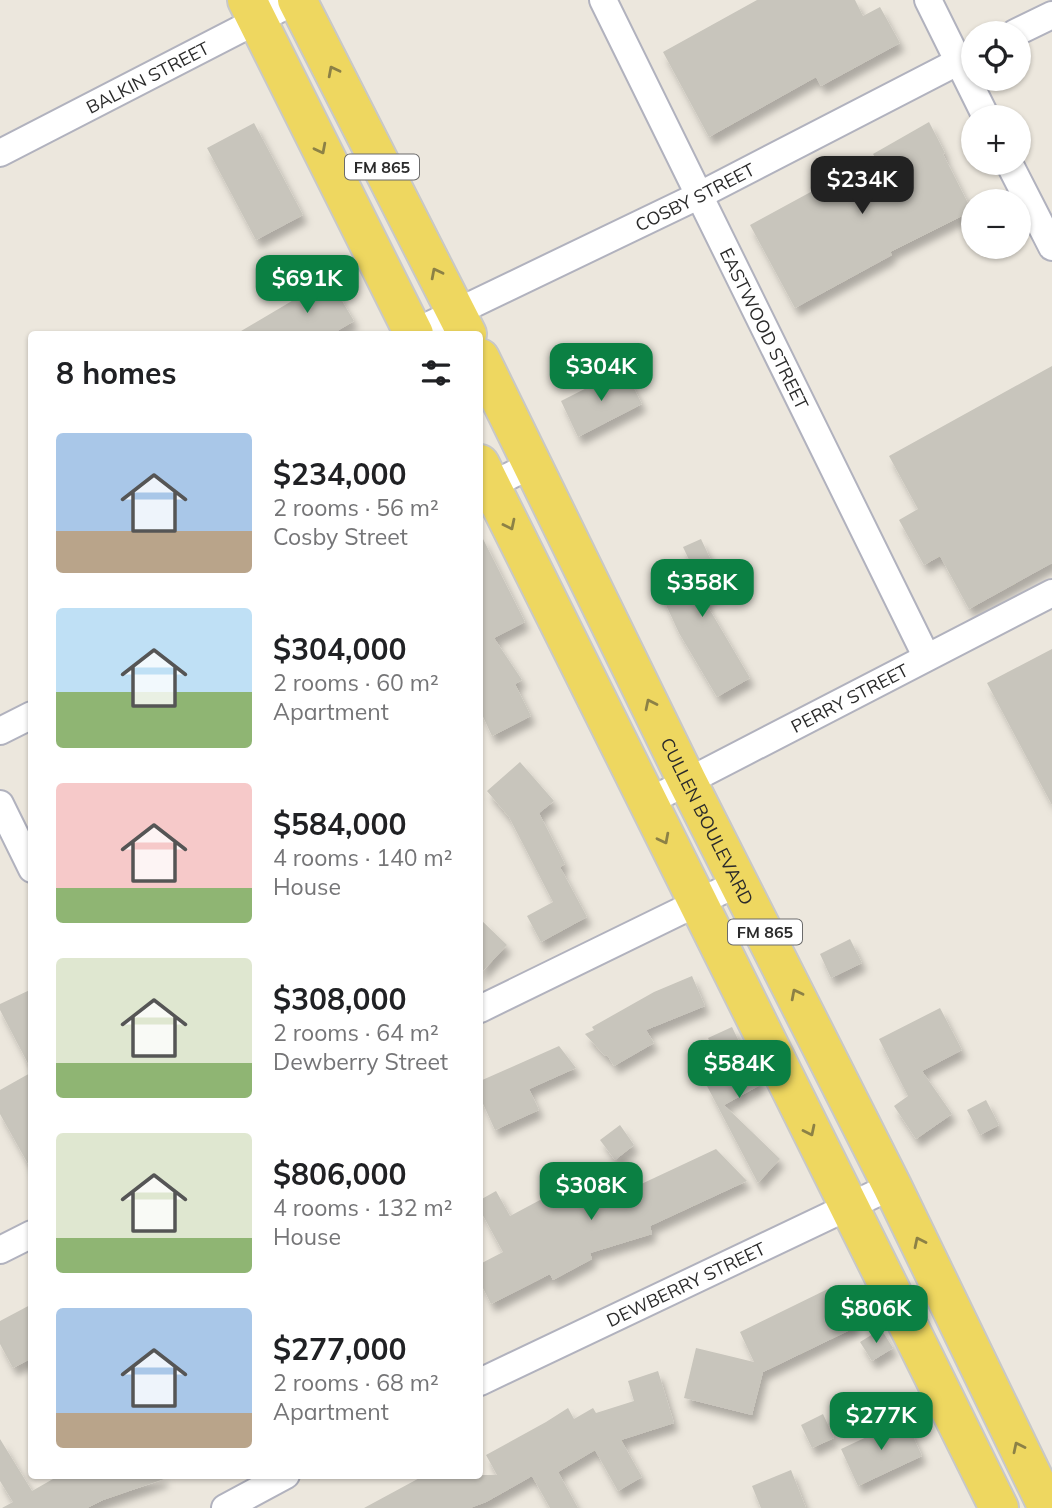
<!DOCTYPE html>
<html lang="en">
<head>
<meta charset="utf-8">
<style>
  :root { --surface:#fff; --page:#f6f6f6; --text:#202124; --muted:#757577; --accent:#0b8043 }
  body { margin:0; font-family:Mulish,sans-serif; background:var(--page); color:var(--text); height:100vh; display:flex; flex-direction:column; font-size:26px; white-space:nowrap }
  * { box-sizing:border-box; margin:0 }
  p { font-size:23px; color:var(--muted) }
  .icon { flex:none; width:38px; height:38px; fill:none; stroke:currentColor; stroke-width:2; stroke-linecap:round; stroke-linejoin:round }
  .map { position:relative; flex:1; overflow:hidden }
  .panel { position:absolute; left:28px; top:331px; width:455px; height:1148px; display:flex; flex-direction:column; background:var(--surface); border-radius:7px; box-shadow:0 2px 5px #0004 }
  .panel>* { flex:none }
  .fabs { position:absolute; left:961px; top:21px; display:grid; gap:14px }
  .fabs a { display:grid; place-items:center; width:70px; height:70px; border-radius:50%; background:var(--surface); box-shadow:0 2px 5px #0004; font-size:35px }
  .price { position:absolute; translate:-50% -60px; padding:0 16px; border-radius:14px; background:var(--accent); color:#fff; font-size:23px; line-height:46px; filter:drop-shadow(0 2px 4px #0008) }
  .price::after { content:''; position:absolute; left:50%; top:42px; width:21px; height:16px; margin-left:-10px; background:inherit; clip-path:polygon(0 0,100% 0,50% 100%) }
  .price.on { background:#222; color:#fff }
  ul { padding:0; list-style:none }
  li { display:flex; align-items:center; gap:21px; height:175px; padding:0 28px }
  li span { display:grid; place-items:center; flex:none; width:196px; height:140px; border-radius:7px; color:#555 }
  li>.icon { margin-inline-start:auto }
  span .icon { width:84px; height:84px; fill:#fffc; stroke-width:1 }
  li b { font-size:30px }
  h2 { display:flex; justify-content:space-between; align-items:center; height:84px; padding:0 28px; font-size:30px }
  .map>svg:first-child { display:block }
  .building { fill:#c8c5bc; filter:url(#shadow) }
  .lines { fill:none; stroke-linecap:round; stroke-linejoin:round }
  .minor-casing { stroke:#b1b2be; stroke-width:30 }
  .primary-casing { stroke:#c8c8c8; stroke-width:42 }
  .minor { stroke:#fff; stroke-width:26 }
  .primary { stroke:#eed760; stroke-width:38 }
  .oneway { stroke:#8c8146 }
  .labels { text-anchor:middle; dominant-baseline:central; stroke-width:6; stroke-linejoin:round; paint-order:stroke }
  .shield { fill:#fff; stroke:#6b6b6b; stroke-width:2 }
  .shield-label { font-size:16px; font-weight:bold; fill:#2b2b2b }
  .street-label { font-size:18px; fill:#2b2b2b; stroke:#fff }
</style>
</head>
<body>
<div class="map">
<svg width="1052" height="1508" viewBox="0 0 1052 1508">
  <defs>
    <filter id="shadow"><feDropShadow dx="4.5" dy="8" stdDeviation="3.5" flood-color="#0004"/></filter>
  </defs>
  <rect width="100%" height="100%" fill="#ece7dd"/>
  <path class="building" d="M757 0H855L863 16 880 7 900 43 821 86 816 77 709 137 663 52Z
    M929 122 945 153 943 154 972 211 890 252 892 255 795 308 750 225 875 157 873 154Z
    M254 123 303 215 256 240 207 148Z
    M329 279 354 321 332 334H236Z
    M1052 366V563L969 609 940 556 924 565 899 520 918 509 889 456Z
    M624 369 642 404 578 437 561 401Z
    M480 533 525 622 494 638 522 680 515 684 531 716 492 736 480 710Z
    M701 539 725 590 704 600 750 678 717 697 679 633 655 581 691 564 683 547Z
    M1052 649V805L987 683Z
    M520 762 554 801 539 813 565 864 560 867 587 917 541 942 527 916 553 902 509 817 487 791Z
    M480 919 507 945 480 974Z
    M850 939 862 963 831 978 820 954Z
    M692 976 705 1006 646 1030 654 1043 614 1066 607 1055 605 1056 585 1034 594 1030 592 1027 654 992Z
    M32 989V1071L0 1010V1004Z
    M940 1008 962 1050 922 1071 952 1114 916 1139 894 1106 908 1096 879 1039Z
    M732 1027 760 1085 724 1105 780 1159 758 1183 707 1086 726 1076 708 1038Z
    M559 1046 576 1068 529 1089 539 1110 495 1130 480 1097V1081Z
    M32 1072V1171L0 1114V1090Z
    M986 1100 999 1125 980 1135 967 1110Z
    M620 1125 634 1145 615 1160 600 1140Z
    M716 1149 747 1181 650 1226 652 1234 590 1253 592 1259 553 1280 550 1274 491 1304 480 1282V1264L503 1252 480 1210V1200L496 1191 510 1216 557 1191 562 1201 634 1178 637 1186Z
    M836 1285 856 1327 763 1372 752 1415 684 1398 696 1348 754 1362 740 1332Z
    M32 1304V1358L13 1368 0 1344V1321Z
    M881 1329 893 1348 872 1361 860 1342Z
    M658 1371 674 1423 621 1440 642 1477 618 1491 595 1450 558 1472 578 1508H550L532 1476 486 1502 470 1508H364L425 1475H497L486 1455 546 1422 568 1408 574 1419 593 1408 596 1413 634 1401 628 1381Z
    M823 1414 834 1438 812 1448 801 1425Z
    M905 1419 922 1456 858 1486 841 1449Z
    M0 1439 32 1491 60 1475H163L164 1479 103 1500 87 1508H2L13 1502 0 1481Z
    M791 1470 806 1508H761L752 1486Z"/>
  <g class="lines">
    <defs>
      <g id="minor">
        <path id="s1" d="M603 0 926 656"/>
        <path d="M928 0 986 117"/>
        <path d="M1015 33 1052 15"/>
        <path id="s2" d="M0 153 297 0"/>
        <path d="M1009 163 1052 247"/>
        <path id="s3" d="M413 333 700 195 973 54"/>
        <path d="M480 491 533 464"/>
        <path d="M0 731 32 715"/>
        <path id="s4" d="M646 803 1052 593"/>
        <path d="M0 804 32 869"/>
        <path d="M480 1009 740 882"/>
        <path d="M0 1250 32 1234"/>
        <path id="s5" d="M480 1382 892 1186"/>
        <path d="M225 1508 286 1475"/>
      </g>
      <g id="primary">
        <path d="M247 0 414 334"/>
        <path d="M297 0 467 334"/>
        <path id="s6" d="M480 358 687 781 892 1186 1048 1508"/>
        <path d="M480 464 999 1508"/>
      </g>
    </defs>
    <use href="#minor" class="minor-casing"/>
    <use href="#primary" class="primary-casing"/>
    <use href="#minor" class="minor"/>
    <use href="#primary" class="primary"/>
  </g>
  <defs><path id="oneway-chevron" d="M-2-3.5L2.5 0L-2 3.5" fill="none" stroke-width="1.6" stroke-linecap="round" stroke-linejoin="round" transform="scale(1.75)"/></defs>
  <g class="oneway">
    <use href="#oneway-chevron" transform="translate(333 71) rotate(-117)"/>
    <use href="#oneway-chevron" transform="translate(321 149) rotate(63)"/>
    <use href="#oneway-chevron" transform="translate(436 273) rotate(-117)"/>
    <use href="#oneway-chevron" transform="translate(510 525) rotate(64)"/>
    <use href="#oneway-chevron" transform="translate(650 704) rotate(-116)"/>
    <use href="#oneway-chevron" transform="translate(664 839) rotate(63)"/>
    <use href="#oneway-chevron" transform="translate(796 994) rotate(-117)"/>
    <use href="#oneway-chevron" transform="translate(810 1131) rotate(64)"/>
    <use href="#oneway-chevron" transform="translate(919 1242) rotate(-116)"/>
    <use href="#oneway-chevron" transform="translate(1018 1447) rotate(-116)"/>
  </g>
  <g class="labels">
    <g class="shield">
      <rect x="345" y="154.5" width="74" height="25" rx="5"/>
      <rect x="728" y="919.5" width="74" height="25" rx="5"/>
    </g>
    <g class="shield-label">
      <text x="382" y="167">FM 865</text>
      <text x="765" y="932">FM 865</text>
    </g>
    <g class="street-label">
      <text stroke="none"><textPath href="#s2" startOffset="166">BALKIN STREET</textPath></text>
      <text stroke="none"><textPath href="#s3" startOffset="313">COSBY STREET</textPath></text>
      <text stroke="none"><textPath href="#s1" startOffset="366">EASTWOOD STREET</textPath></text>
      <text stroke="none"><textPath href="#s4" startOffset="229">PERRY STREET</textPath></text>
      <text stroke="none"><textPath href="#s6" startOffset="516">CULLEN BOULEVARD</textPath></text>
      <text stroke="none"><textPath href="#s5" startOffset="228">DEWBERRY STREET</textPath></text>
    </g>
  </g>
</svg>
<div class="fabs">
<a><svg class="icon" aria-label="locate" viewBox="0 0 24 24"><circle cx="12" cy="12" r="6"/><path d="M12 2v4M12 18v4M2 12h4M18 12h4"/></svg></a>
<a>+</a>
<a>−</a>
</div>
<b class="price on" style="left:862px;top:216px">$234K</b>
<b class="price" style="left:307px;top:315px">$691K</b>
<b class="price" style="left:601px;top:403px">$304K</b>
<b class="price" style="left:702px;top:619px">$358K</b>
<b class="price" style="left:739px;top:1100px">$584K</b>
<b class="price" style="left:591px;top:1222px">$308K</b>
<b class="price" style="left:876px;top:1345px">$806K</b>
<b class="price" style="left:881px;top:1452px">$277K</b>
<section class="panel">
<h2>8 homes<svg class="icon" aria-label="filters" viewBox="0 0 24 24"><path d="M4 7h16M4 17h16"/><circle cx="9" cy="7" r="2"/><circle cx="15" cy="17" r="2"/></svg></h2>
<ul>
<li><span style="background:linear-gradient(#a9c7e8 70%,#b9a48a 0)"><svg class="icon" aria-label="home" viewBox="0 0 24 24"><path d="M3 11l9-7 9 7M6 9v11h12V9"/></svg></span><div><b>$234,000</b><p>2 rooms · 56 m²</p><p>Cosby Street</p></div></li>
<li><span style="background:linear-gradient(#bfe0f5 60%,#8fb573 0)"><svg class="icon" aria-label="home" viewBox="0 0 24 24"><path d="M3 11l9-7 9 7M6 9v11h12V9"/></svg></span><div><b>$304,000</b><p>2 rooms · 60 m²</p><p>Apartment</p></div></li>
<li><span style="background:linear-gradient(#f6c9c9 75%,#8fb573 0)"><svg class="icon" aria-label="home" viewBox="0 0 24 24"><path d="M3 11l9-7 9 7M6 9v11h12V9"/></svg></span><div><b>$584,000</b><p>4 rooms · 140 m²</p><p>House</p></div></li>
<li><span style="background:linear-gradient(#dfe7d0 75%,#8fb573 0)"><svg class="icon" aria-label="home" viewBox="0 0 24 24"><path d="M3 11l9-7 9 7M6 9v11h12V9"/></svg></span><div><b>$308,000</b><p>2 rooms · 64 m²</p><p>Dewberry Street</p></div></li>
<li><span style="background:linear-gradient(#dfe7d0 75%,#8fb573 0)"><svg class="icon" aria-label="home" viewBox="0 0 24 24"><path d="M3 11l9-7 9 7M6 9v11h12V9"/></svg></span><div><b>$806,000</b><p>4 rooms · 132 m²</p><p>House</p></div></li>
<li><span style="background:linear-gradient(#a9c7e8 75%,#b9a48a 0)"><svg class="icon" aria-label="home" viewBox="0 0 24 24"><path d="M3 11l9-7 9 7M6 9v11h12V9"/></svg></span><div><b>$277,000</b><p>2 rooms · 68 m²</p><p>Apartment</p></div></li>
</ul>
</section>
</div>
</body>
</html>
